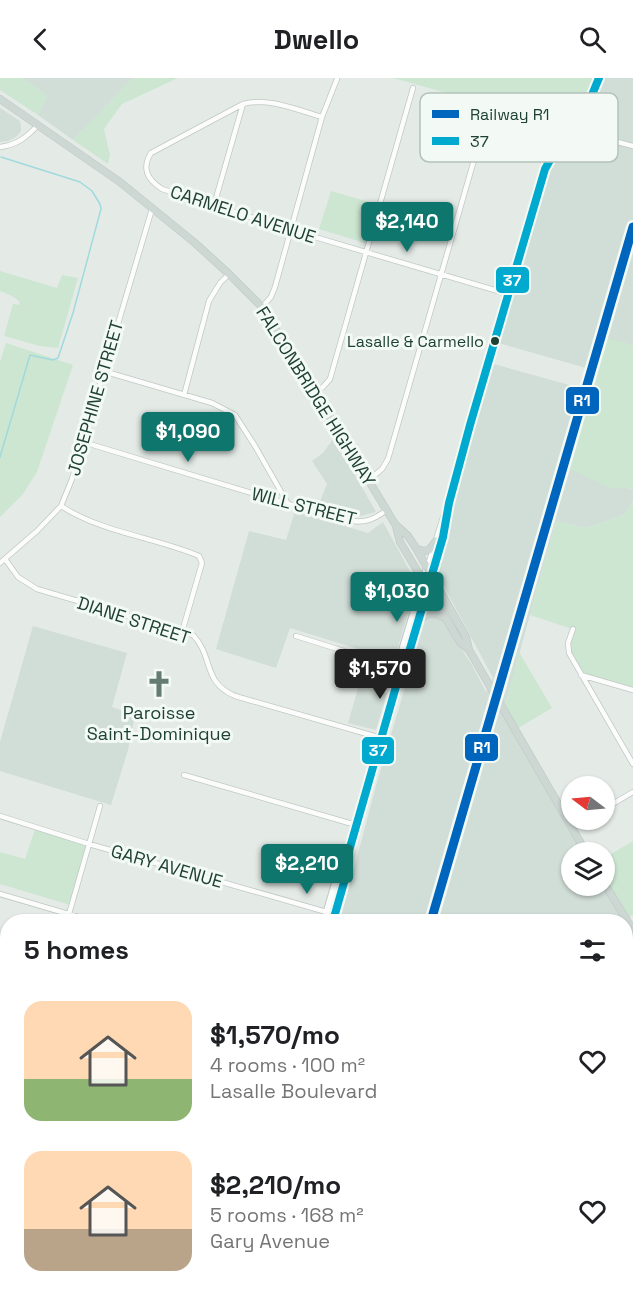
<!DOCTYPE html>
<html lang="en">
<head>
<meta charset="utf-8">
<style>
  :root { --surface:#fff; --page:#f2f2f2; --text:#202124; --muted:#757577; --accent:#0f766e }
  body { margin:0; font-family:"Space Grotesk",sans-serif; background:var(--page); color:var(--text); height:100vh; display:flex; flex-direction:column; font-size:22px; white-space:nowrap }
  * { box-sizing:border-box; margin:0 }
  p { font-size:20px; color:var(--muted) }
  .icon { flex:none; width:33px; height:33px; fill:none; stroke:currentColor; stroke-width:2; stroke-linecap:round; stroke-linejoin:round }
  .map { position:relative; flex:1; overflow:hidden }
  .side { position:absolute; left:0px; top:836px; width:633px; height:386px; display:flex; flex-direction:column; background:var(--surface); border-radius:24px 24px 0 0; box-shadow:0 2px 4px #0004 }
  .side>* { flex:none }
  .needle { width:39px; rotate:286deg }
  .tools { position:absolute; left:561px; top:698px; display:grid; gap:12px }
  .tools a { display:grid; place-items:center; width:54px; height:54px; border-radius:50%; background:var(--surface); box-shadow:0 2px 4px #0004; font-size:30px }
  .price { position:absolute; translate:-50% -51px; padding:0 14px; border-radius:6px; background:var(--accent); color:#fff; font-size:20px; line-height:39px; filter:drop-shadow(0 2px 3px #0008) }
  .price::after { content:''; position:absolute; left:50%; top:36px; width:18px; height:14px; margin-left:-9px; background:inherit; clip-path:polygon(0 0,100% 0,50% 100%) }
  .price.current { background:#222; color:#fff }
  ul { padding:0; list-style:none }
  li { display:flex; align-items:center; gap:18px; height:150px; padding:0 24px }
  li span { display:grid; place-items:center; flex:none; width:168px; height:120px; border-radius:18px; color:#555 }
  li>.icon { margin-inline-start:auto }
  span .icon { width:72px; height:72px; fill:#fffc; stroke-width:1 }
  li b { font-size:26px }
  h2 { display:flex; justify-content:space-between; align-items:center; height:72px; padding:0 24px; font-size:26px }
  header { display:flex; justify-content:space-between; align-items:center; height:78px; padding:0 24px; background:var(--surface); font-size:27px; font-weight:700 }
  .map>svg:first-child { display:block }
  .built { fill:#d1ddd7 }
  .green { fill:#cce6d2 }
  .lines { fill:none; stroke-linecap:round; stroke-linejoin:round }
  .stream { stroke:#a0dadd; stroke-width:1.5 }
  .street-casing { stroke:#c1c8c4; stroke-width:6 }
  .secondary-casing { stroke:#bfc9c4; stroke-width:8 }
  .primary-casing { stroke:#bcc7c2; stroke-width:8 }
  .street { stroke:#fbfcfb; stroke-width:4.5 }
  .secondary { stroke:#fbfcfb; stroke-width:6 }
  .primary { stroke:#cdd7d3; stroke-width:7 }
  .bus-1-casing { stroke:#f3faf5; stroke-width:12 }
  .bus-1 { stroke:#00a9ce; stroke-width:8 }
  .rail-1-casing { stroke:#f3faf5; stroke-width:14 }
  .rail-1 { stroke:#0065bd; stroke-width:9 }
  .bus-dot { fill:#1f4135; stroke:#f3faf5; stroke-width:2 }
  .labels { text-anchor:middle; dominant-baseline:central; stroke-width:6; stroke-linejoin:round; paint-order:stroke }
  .bus-label { font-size:16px; fill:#1f4135; stroke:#f3faf5; text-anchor:end }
  .street-label { font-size:18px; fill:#1f4135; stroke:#f3faf5 }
  .poi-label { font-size:18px; fill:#1f4135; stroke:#f3faf5 }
  .key { fill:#f3faf5; stroke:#b3c2bb; stroke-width:1.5 }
  .key-label { font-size:16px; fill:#1f4135 }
  .line-badge { stroke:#f3faf5; stroke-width:2 }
  .badge-label { font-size:16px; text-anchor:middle; font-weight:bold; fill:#fff }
</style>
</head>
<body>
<header><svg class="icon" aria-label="back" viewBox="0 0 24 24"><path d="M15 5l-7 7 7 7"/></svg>Dwello<svg class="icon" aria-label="search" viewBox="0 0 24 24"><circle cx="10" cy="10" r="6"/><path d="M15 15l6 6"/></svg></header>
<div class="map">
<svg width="633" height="1220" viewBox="0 0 633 1220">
  <rect width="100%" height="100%" fill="#e4ebe7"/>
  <path class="built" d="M23 0H133L73 62 38 37 47 18Z
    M599 0H633V267L604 260 570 391 633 412V422L632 426 623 437 586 450 556 443 504 631 586 774H572V807H604L633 853V1158L626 1161V843H340L377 704 425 542 430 538 434 537 441 540 472 587 486 614 493 600 447 514 439 494 441 478 453 425 494 286 580 310 586 290 495 264 549 83 581 42Z
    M0 30 20 43 21 48V53L16 59 8 63 0 64Z
    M334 360 376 434 361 438 343 437 318 428 327 406 312 383 323 375Z
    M295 433 368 455 383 444 417 506 394 582 290 550 276 590 216 571 249 453 286 462Z
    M33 548 127 575 112 629 135 637 128 672 111 727 0 693V664Z
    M359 607 387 615 376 652 348 645Z
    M81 1214H209L208 1220H79Z
    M227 1214H370V1220H226Z"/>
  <path class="green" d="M0 0H23L47 18 38 37 0 12Z
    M133 0H178L122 26 104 51 110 77 108 86 73 62Z
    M393 0H594L579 32 564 48Z
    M331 113 376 126 365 165 319 151Z
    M0 193 57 210 62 197 78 200 58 270 40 268 4 258 13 226 20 227 19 223 12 218 0 213Z
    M604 259 633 267V412L625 409 612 411 570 391 588 316Z
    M6 265 73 287 37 394 23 416 0 439V284Z
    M633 422V613L579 597 568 575 572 551 530 537 556 443 586 450 623 437 632 426Z
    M519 574 552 630 515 652 504 632Z
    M35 751 85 767 86 770 70 827 0 806V774L25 781Z
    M633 763V837L626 841 605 806 604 780Z"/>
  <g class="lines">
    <path class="stream" d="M0 379 30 277 53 282 58 280 73 235 101 131 100 126 92 113 80 104 1 79"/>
    <defs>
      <path id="street" d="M322 39C297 32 269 19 243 26L151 75C141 91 148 102 162 111L291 152 508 216
        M572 52 633 68
        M0 69C17 67 27 59 38 47
        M214 127 243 26
        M262 229 271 219 275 209 322 39 337 1
        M103 293 212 325 235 337 255 368 288 426
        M315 314 323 309 330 301 413 10
        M184 317 209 223 220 205 229 196
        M83 364 288 426 351 443C367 445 374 441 387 432
        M369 402 382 391 388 381 489 30
        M61 428C103 455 154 459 199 478L202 485 182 554
        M5 481 18 499 37 511 193 557C214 579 202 604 235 618L381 660
        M0 485 37 453 61 428 72 401 152 131
        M427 490 446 430
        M431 499 443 459 449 425 470 347 545 91 558 68 584 36 599 0
        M573 551 568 565 569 575 633 686
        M296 558 401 591
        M581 597 633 612
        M184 697 356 747
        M604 731 633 714
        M0 738 89 766 330 835
        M572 750 588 741
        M0 816 92 843
        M67 843 100 728
        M0 894 8 896
        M0 973 8 975
        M0 1161 8 1178
        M30 1214H37
        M530 1214 553 1220
        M598 1214 600 1220
        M416 1220 417 1214"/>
      <path id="secondary" d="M401 590 400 579 427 490
        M324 843 337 798 343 794
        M333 843 345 801 343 794 401 591 407 581 431 499
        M0 1052 8 1054
        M217 1220 218 1214"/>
      <path id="primary" d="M0 21 120 104 195 165 229 196 262 229 315 314 395 446 408 458 416 470 466 559 469 572 586 774
        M396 448 400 464 460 564 469 572
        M417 471 424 473 429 472 436 463
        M417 546C426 534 432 532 445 540
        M604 805 633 852"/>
    </defs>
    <use href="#street" class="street-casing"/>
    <use href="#secondary" class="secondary-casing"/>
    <use href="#primary" class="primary-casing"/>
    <use href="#street" class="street"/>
    <use href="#secondary" class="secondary"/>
    <use href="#primary" class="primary"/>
    <defs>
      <path id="bus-1" d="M333 843 345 801 343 794 401 591 407 581 443 459 449 425 470 347 545 91 558 68 584 36 599 0"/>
    </defs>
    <use href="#bus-1" class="bus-1-casing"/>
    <use href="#bus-1" class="bus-1"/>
    <defs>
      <path id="rail-1" d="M431 843 633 149"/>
    </defs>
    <use href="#rail-1" class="rail-1-casing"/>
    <use href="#rail-1" class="rail-1"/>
  </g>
  <defs>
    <symbol id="church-bare" viewBox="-9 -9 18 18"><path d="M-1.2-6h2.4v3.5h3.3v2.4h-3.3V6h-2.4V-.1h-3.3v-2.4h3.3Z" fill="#647c73" stroke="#f3faf5" stroke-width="2.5" paint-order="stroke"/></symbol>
  </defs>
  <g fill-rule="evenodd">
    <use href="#church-bare" x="140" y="587" width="38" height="38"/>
  </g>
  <circle class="bus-dot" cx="495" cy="263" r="5"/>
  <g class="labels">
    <g class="bus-label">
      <text x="484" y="263">Lasalle &amp; Carmello</text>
    </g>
    <g class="street-label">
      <text transform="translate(243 136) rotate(18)">CARMELO AVENUE</text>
      <text transform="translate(316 318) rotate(58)">FALCONBRIDGE HIGHWAY</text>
      <text transform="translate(95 320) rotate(-74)">JOSEPHINE STREET</text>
      <text transform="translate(304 428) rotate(14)">WILL STREET</text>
      <text transform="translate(134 542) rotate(18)">DIANE STREET</text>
      <text transform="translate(167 788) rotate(16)">GARY AVENUE</text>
    </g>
    <g class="poi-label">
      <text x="159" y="634">Paroisse<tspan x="159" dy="21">Saint-Dominique</tspan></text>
    </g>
  </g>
  <rect x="420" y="15" width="198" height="69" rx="9" class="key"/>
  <rect x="432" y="32" width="27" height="8" fill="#0065bd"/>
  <rect x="432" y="59" width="27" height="8" fill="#00a9ce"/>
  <g class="key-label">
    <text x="470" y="42">Railway R1</text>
    <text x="470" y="69">37</text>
  </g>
  <g class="line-badge">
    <rect x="495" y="188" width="35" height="28" rx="6" fill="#00a9ce"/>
    <rect x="565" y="308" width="35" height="29" rx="6" fill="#0065bd"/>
    <rect x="464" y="655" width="35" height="29" rx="6" fill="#0065bd"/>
    <rect x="361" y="658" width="34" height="29" rx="6" fill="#00a9ce"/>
  </g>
  <g class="badge-label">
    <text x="512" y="208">37</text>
    <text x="582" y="328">R1</text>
    <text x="482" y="675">R1</text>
    <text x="378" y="678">37</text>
  </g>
</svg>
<div class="tools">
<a><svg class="needle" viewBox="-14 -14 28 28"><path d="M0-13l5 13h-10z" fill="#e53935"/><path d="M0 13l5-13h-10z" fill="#757577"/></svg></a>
<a><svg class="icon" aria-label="layers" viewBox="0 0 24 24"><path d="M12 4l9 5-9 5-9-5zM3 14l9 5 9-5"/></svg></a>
</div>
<b class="price" style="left:407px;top:175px">$2,140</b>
<b class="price" style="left:188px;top:385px">$1,090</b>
<b class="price" style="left:397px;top:545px">$1,030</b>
<b class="price current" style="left:380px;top:622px">$1,570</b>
<b class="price" style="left:307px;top:817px">$2,210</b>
<section class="side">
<h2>5 homes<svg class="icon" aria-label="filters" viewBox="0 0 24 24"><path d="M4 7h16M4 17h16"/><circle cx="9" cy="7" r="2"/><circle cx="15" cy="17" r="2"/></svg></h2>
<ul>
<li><span style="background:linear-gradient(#ffd9b3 65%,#8fb573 0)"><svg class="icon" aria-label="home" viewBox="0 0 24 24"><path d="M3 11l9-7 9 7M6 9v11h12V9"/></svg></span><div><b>$1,570/mo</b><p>4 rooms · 100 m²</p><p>Lasalle Boulevard</p></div><svg class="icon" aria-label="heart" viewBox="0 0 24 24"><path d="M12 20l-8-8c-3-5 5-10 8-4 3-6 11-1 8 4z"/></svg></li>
<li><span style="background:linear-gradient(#ffd9b3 65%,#b9a48a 0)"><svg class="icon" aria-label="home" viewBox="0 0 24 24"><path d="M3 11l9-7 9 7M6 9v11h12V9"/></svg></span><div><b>$2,210/mo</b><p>5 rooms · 168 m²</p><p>Gary Avenue</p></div><svg class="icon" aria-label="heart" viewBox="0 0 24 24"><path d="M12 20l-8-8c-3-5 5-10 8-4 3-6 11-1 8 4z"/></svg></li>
</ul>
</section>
</div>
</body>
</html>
